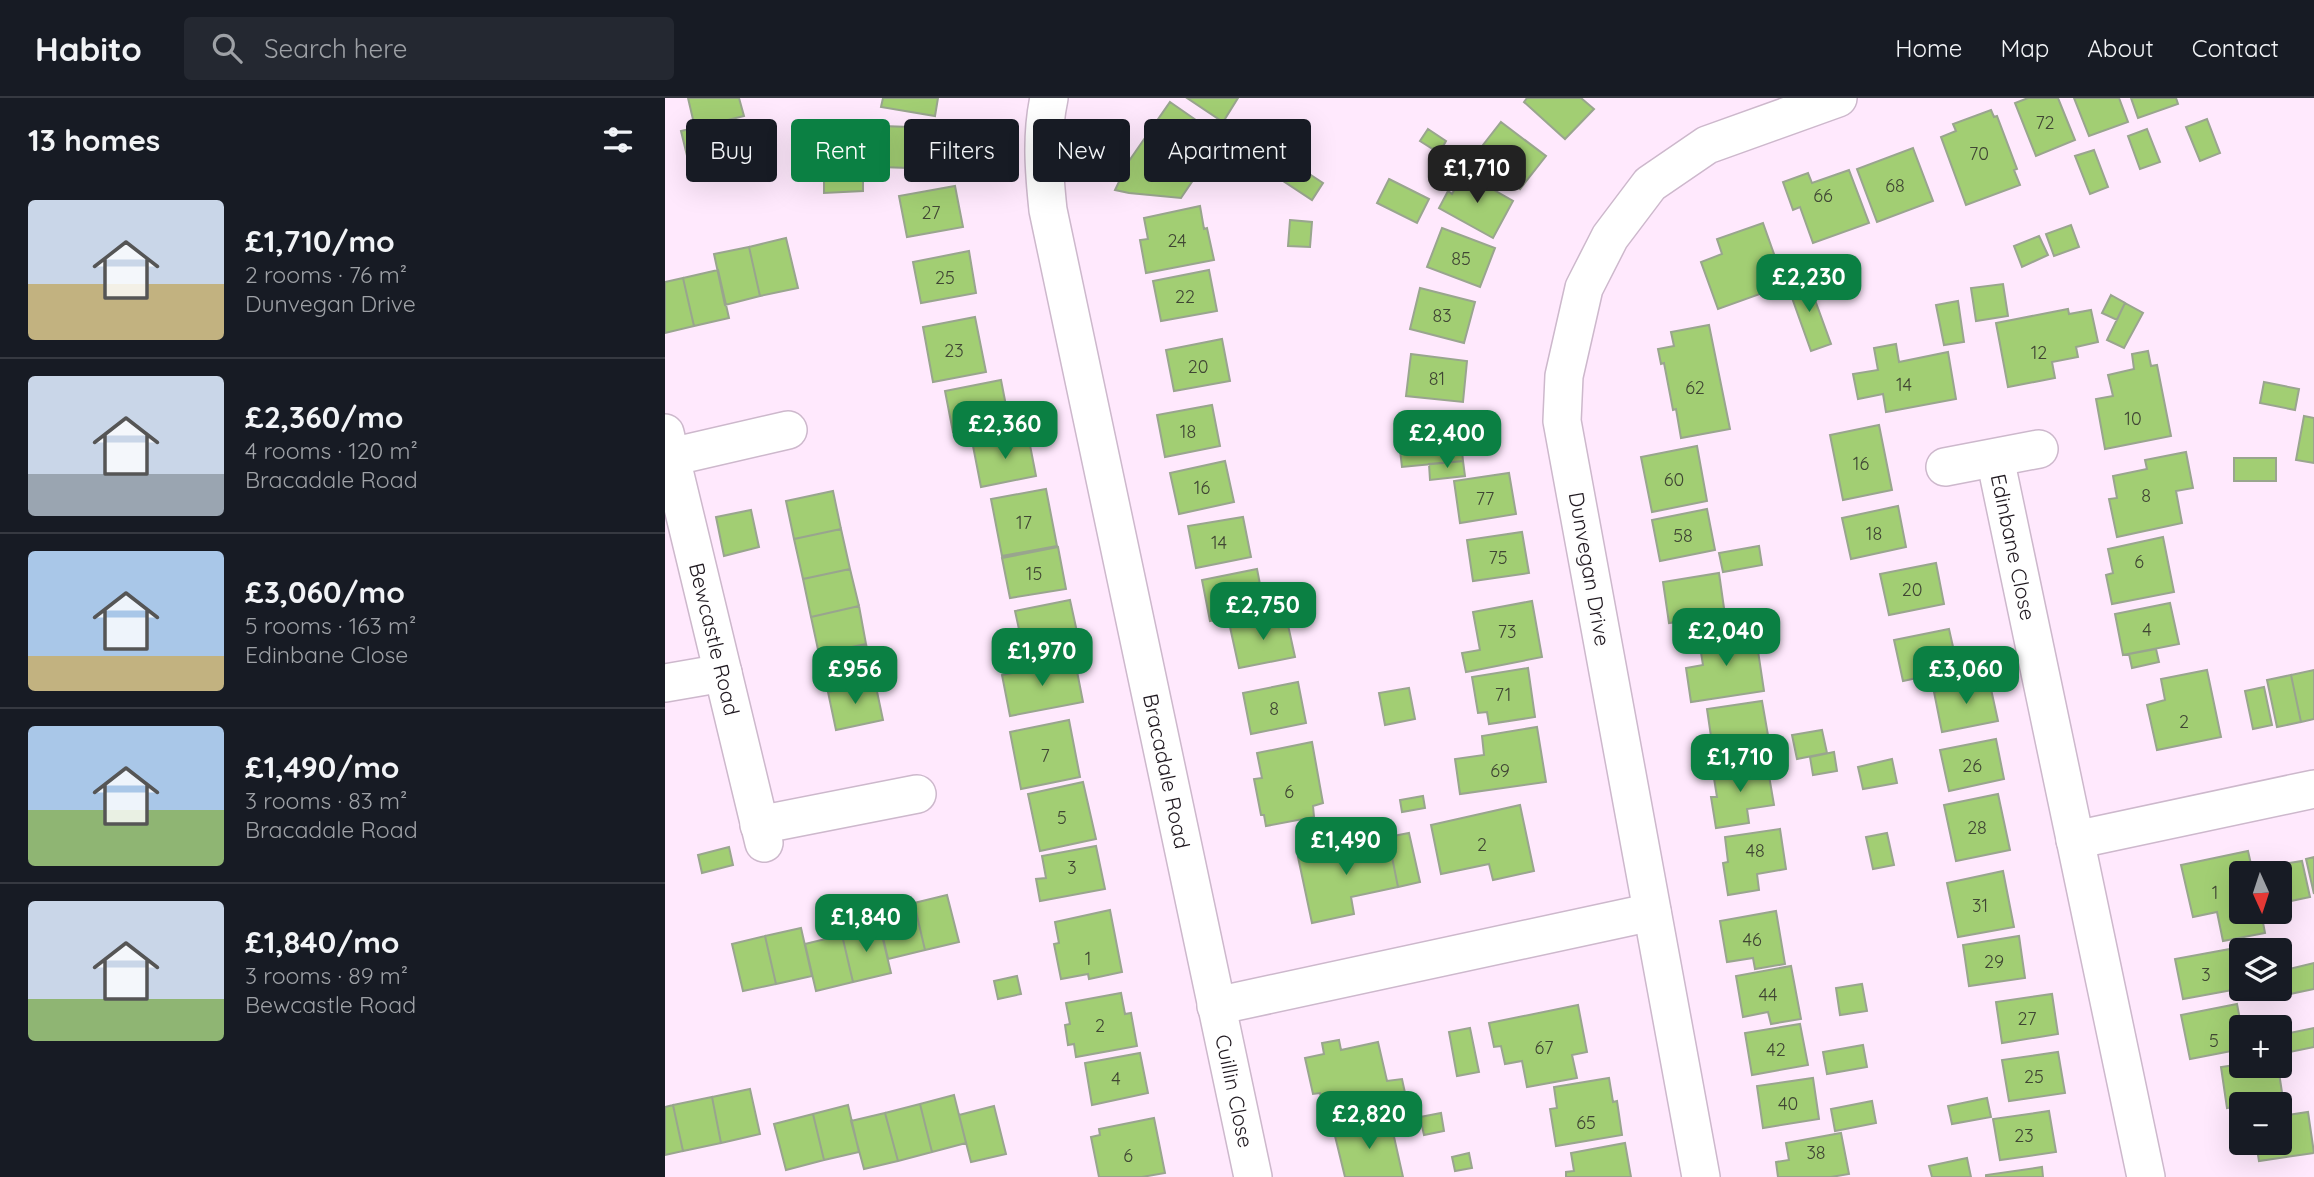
<!DOCTYPE html>
<html lang="en">
<head>
<meta charset="utf-8">
<style>
  :root { --surface:#171b24; --page:#242831; --text:#f1f3f6; --muted:#9ea1a6; --line:#363941; --accent:#0b8043 }
  body { margin:0; font-family:Quicksand,sans-serif; background:var(--page); color:var(--text); height:100vh; display:flex; flex-direction:column; font-size:26px; white-space:nowrap }
  * { box-sizing:border-box; margin:0 }
  p { font-size:23px; color:var(--muted) }
  .icon { flex:none; width:38px; height:38px; fill:none; stroke:currentColor; stroke-width:2; stroke-linecap:round; stroke-linejoin:round }
  .map { position:relative; flex:1; overflow:hidden }
  .panel { display:flex; flex-direction:column; background:var(--surface); width:665px }
  .panel>* { flex:none }
  .hud { position:absolute; left:21px; top:21px; width:665px; height:63px; display:flex; gap:14px }
  .needle { width:46px; rotate:177deg }
  .buttons { position:absolute; left:1564px; top:763px; display:grid; gap:14px }
  .buttons a { display:grid; place-items:center; width:63px; height:63px; border-radius:7px; background:var(--surface); box-shadow:0 7px 28px #0002; font-size:35px }
  .price { position:absolute; translate:-50% -60px; padding:0 16px; border-radius:14px; background:var(--accent); color:#fff; font-size:23px; line-height:46px; filter:drop-shadow(0 2px 4px #0008) }
  .price::after { content:''; position:absolute; left:50%; top:42px; width:21px; height:16px; margin-left:-10px; background:inherit; clip-path:polygon(0 0,100% 0,50% 100%) }
  .price.on { background:#222; color:#fff }
  ul { padding:0; list-style:none }
  li { display:flex; align-items:center; gap:21px; height:175px; padding:0 28px }
  li+li { border-top:2px solid var(--line) }
  li span { display:grid; place-items:center; flex:none; width:196px; height:140px; border-radius:7px; color:#555 }
  li>.icon { margin-inline-start:auto }
  span .icon { width:84px; height:84px; fill:#fffc; stroke-width:1 }
  li b { font-size:30px }
  h2 { display:flex; justify-content:space-between; align-items:center; height:84px; padding:0 28px; font-size:30px }
  .chip { padding:0 24px; border-radius:7px; background:var(--surface); box-shadow:0 7px 28px #0002; font-size:24px; line-height:63px }
  .chip.on { background:var(--accent); color:#fff }
  header { display:flex; align-items:center; gap:42px; box-sizing:border-box; height:98px; padding:0 35px; background:var(--surface); border-bottom:2px solid var(--line) }
  header strong { font-size:33px }
  nav { display:flex; gap:38px; margin-inline-start:auto; font-size:24px }
  .search { width:490px; height:63px; background:var(--page); display:flex; align-items:center; gap:18px; box-sizing:border-box; padding:0 24px; border-radius:7px; color:var(--muted); font-size:26px }
  main { display:flex; flex:1; min-height:0 }
  .map>svg:first-child { display:block }
  .building { fill:#a2ce73; stroke:#99a58e; stroke-width:2 }
  .lines { fill:none; stroke-linecap:round; stroke-linejoin:round }
  .street-casing { stroke:#cdb8cc; stroke-width:40 }
  .street { stroke:#fff; stroke-width:37 }
  .labels { text-anchor:middle; dominant-baseline:central; stroke-width:5; stroke-linejoin:round; paint-order:stroke }
  .number-label { font-size:18px; fill:#404634 }
  .street-label { font-size:21px; fill:#1f181f; stroke:#fefefe }
</style>
</head>
<body>
<header>
<strong>Habito</strong>
<div class="search"><svg class="icon" aria-label="search" viewBox="0 0 24 24"><circle cx="10" cy="10" r="6"/><path d="M15 15l6 6"/></svg>Search here</div>
<nav><a>Home</a><a>Map</a><a>About</a><a>Contact</a></nav>
</header>
<main>
<section class="panel">
<h2>13 homes<svg class="icon" aria-label="filters" viewBox="0 0 24 24"><path d="M4 7h16M4 17h16"/><circle cx="9" cy="7" r="2"/><circle cx="15" cy="17" r="2"/></svg></h2>
<ul>
<li><span style="background:linear-gradient(#c9d6e8 60%,#c2b280 0)"><svg class="icon" aria-label="home" viewBox="0 0 24 24"><path d="M3 11l9-7 9 7M6 9v11h12V9"/></svg></span><div><b>£1,710/mo</b><p>2 rooms · 76 m²</p><p>Dunvegan Drive</p></div></li>
<li><span style="background:linear-gradient(#c9d6e8 70%,#9aa5b1 0)"><svg class="icon" aria-label="home" viewBox="0 0 24 24"><path d="M3 11l9-7 9 7M6 9v11h12V9"/></svg></span><div><b>£2,360/mo</b><p>4 rooms · 120 m²</p><p>Bracadale Road</p></div></li>
<li><span style="background:linear-gradient(#a9c7e8 75%,#c2b280 0)"><svg class="icon" aria-label="home" viewBox="0 0 24 24"><path d="M3 11l9-7 9 7M6 9v11h12V9"/></svg></span><div><b>£3,060/mo</b><p>5 rooms · 163 m²</p><p>Edinbane Close</p></div></li>
<li><span style="background:linear-gradient(#a9c7e8 60%,#8fb573 0)"><svg class="icon" aria-label="home" viewBox="0 0 24 24"><path d="M3 11l9-7 9 7M6 9v11h12V9"/></svg></span><div><b>£1,490/mo</b><p>3 rooms · 83 m²</p><p>Bracadale Road</p></div></li>
<li><span style="background:linear-gradient(#c9d6e8 70%,#8fb573 0)"><svg class="icon" aria-label="home" viewBox="0 0 24 24"><path d="M3 11l9-7 9 7M6 9v11h12V9"/></svg></span><div><b>£1,840/mo</b><p>3 rooms · 89 m²</p><p>Bewcastle Road</p></div></li>
</ul>
</section>
<div class="map">
<svg width="1649" height="1079" viewBox="0 0 1649 1079">
  <rect width="100%" height="100%" fill="#ffe9fd"/>
  <path class="building" d="M23 0H74L79 18 30 30Z
    M218 0H273L270 18 216 9Z
    M522 0H573L558 24Z
    M862 0H916L929 11 900 41 859 4Z
    M1363 0H1393L1410 42 1371 58 1350 5Z
    M1409 0H1454L1463 24 1424 38Z
    M1466 0H1511L1513 6 1473 20Z
    M505 4 551 36 529 68 535 72 516 100 464 95 450 92 464 63Z
    M1326 12 1329 19 1332 18 1352 71 1349 72 1355 87 1301 107 1276 39 1291 33 1288 26Z
    M1542 21 1555 55 1535 63 1521 29Z
    M65 22 74 58 25 70 16 33Z
    M836 24 881 58 855 91 811 56Z
    M217 28 274 30 272 71 216 69Z
    M763 31 781 43 774 55 755 43Z
    M1482 31 1495 64 1475 71 1463 38Z
    M1248 50 1268 103 1212 124 1192 71Z
    M1429 52 1443 89 1425 96 1410 58Z
    M620 60 658 85 647 102 609 77Z
    M1184 72 1204 125 1148 145 1135 109 1128 112 1118 84 1143 75 1147 85Z
    M198 74V93L159 95V75Z
    M799 75 848 103 828 140 774 110 783 93 787 96Z
    M724 81 764 101 752 125 712 105Z
    M290 88 298 129 242 139 234 98Z
    M535 108 539 131 542 130 549 162 481 175 475 142 483 141 479 120Z
    M625 122 647 124 645 149 623 148Z
    M1098 125 1120 187 1053 211 1036 164 1057 156 1052 141Z
    M1406 127 1414 149 1389 158 1381 136Z
    M777 130 830 150 815 189 762 169Z
    M1374 138 1383 157 1357 169 1349 148Z
    M121 140 133 190 95 198 84 149Z
    M84 149 95 198 60 207 49 156Z
    M304 153 311 195 256 205 248 164Z
    M53 172 64 220 29 228 18 180Z
    M544 172 552 213 496 223 488 183Z
    M18 180 29 228 0 235V184Z
    M1142 180 1166 246 1146 253 1122 186Z
    M1338 186 1343 218 1311 223 1306 190Z
    M755 190 810 204 799 245 745 231Z
    M1446 197 1460 205 1452 222 1437 215Z
    M1293 203 1299 244 1279 247 1271 207Z
    M1460 205 1478 215 1459 250 1442 242Z
    M1403 211 1404 216 1426 212 1433 244 1411 249 1413 259 1387 264 1390 280 1343 289 1331 225Z
    M310 219 321 274 268 284 258 229Z
    M1044 227 1065 331 1016 340 1011 311 1008 312 999 265 996 266 993 251 1009 248 1006 234Z
    M557 241 565 283 509 293 501 252Z
    M1231 246 1234 264 1283 254 1291 301 1221 314 1218 296 1193 301 1188 276 1213 272 1209 250Z
    M1483 253 1486 268 1492 267 1506 338 1440 351 1431 301 1448 298 1443 277 1469 271 1467 256Z
    M746 256 802 263 798 304 741 298Z
    M336 282 344 323 288 334 280 293Z
    M1599 284 1634 291 1630 312 1595 305Z
    M547 307 555 348 500 359 492 317Z
    M1639 318 1649 320V365L1631 362Z
    M794 321 798 363 737 369 735 352 741 351 739 326Z
    M1214 327 1227 392 1178 402 1165 337Z
    M363 337 371 378 316 389 308 348Z
    M1032 348 1042 403 987 414 976 359Z
    M1521 354 1528 390 1511 393 1517 425 1452 439 1444 401 1452 400 1448 378 1482 371 1480 362Z
    M1569 360H1611V383H1569Z
    M560 363 569 404 514 416 505 375Z
    M798 363 800 378 765 382 764 366Z
    M844 375 851 416 795 425 789 383Z
    M381 391 392 448 337 458 326 401Z
    M168 393 176 431 129 441 121 403Z
    M1233 408 1241 449 1186 461 1177 420Z
    M1042 411 1050 452 995 463 987 422Z
    M86 412 94 449 59 458 51 419Z
    M578 419 586 459 531 470 523 428Z
    M176 431 185 471 138 481 129 441Z
    M857 434 864 475 808 483 802 442Z
    M1498 439 1509 494 1447 506 1441 477 1448 475 1443 451Z
    M1094 448 1097 467 1058 474 1054 455Z
    M393 449 401 491 345 500 337 460Z
    M1271 465 1279 506 1224 517 1215 476Z
    M185 471 194 508 146 519 138 481Z
    M592 471 600 512 545 523 537 482Z
    M1054 475 1060 517 1004 525 998 484Z
    M405 502 414 543 359 554 350 513Z
    M867 503 877 559 801 574 797 555 815 552 808 514Z
    M1505 505 1514 546 1458 557 1450 516Z
    M194 508 201 546 154 556 146 519Z
    M621 518 630 559 574 570 565 529Z
    M1284 531 1293 571 1238 583 1229 542Z
    M1090 533 1099 593 1026 604 1021 570 1038 567 1034 542Z
    M201 546 210 584 163 594 154 556Z
    M1491 551 1494 564 1467 570 1464 556Z
    M410 563 418 604 345 618 337 577Z
    M863 570 870 619 824 626 822 614 813 615 807 579Z
    M1542 572 1556 639 1492 652 1482 607 1500 602 1496 581Z
    M1649 572V621L1636 624 1626 577Z
    M1626 577 1636 624 1612 629 1602 582Z
    M1324 582 1333 623 1277 634 1269 594Z
    M210 584 218 622 171 632 163 594Z
    M633 584 641 625 586 636 578 595Z
    M1599 589 1607 627 1588 631 1580 593Z
    M744 590 750 621 720 627 714 595Z
    M1097 603 1104 643 1048 652 1042 611Z
    M404 622 415 679 356 691 345 634Z
    M872 629 881 684 795 696 790 661 819 657 817 638Z
    M1157 632 1162 655 1132 661 1127 637Z
    M1331 641 1339 681 1284 693 1275 652Z
    M647 644 658 705 648 708 649 719 601 728 599 717H596L589 681 597 680 592 655Z
    M1169 654 1172 673 1148 677 1145 659Z
    M1227 661 1232 685 1198 691 1193 669Z
    M1102 666 1109 707 1082 711 1084 725 1051 730 1046 699H1052L1048 674Z
    M418 684 431 741 375 753 363 696Z
    M1333 696 1345 752 1291 763 1279 707Z
    M758 698 760 710 737 714 735 702Z
    M855 707 869 773 828 782 824 766 776 776 766 727Z
    M646 727 649 745 637 748 634 729Z
    M1115 731 1121 771 1092 776 1094 792 1063 797 1058 765 1063 764 1060 739Z
    M744 735 755 784 733 789 723 739Z
    M1222 735 1229 767 1208 771 1201 739Z
    M723 739 733 789 686 799 689 816 647 825 633 759Z
    M431 748 440 791 375 803 371 781 381 780 377 758Z
    M64 749 68 767 37 775 33 757Z
    M1583 753 1588 775H1577V814H1596L1600 835 1558 843 1552 814 1528 819 1516 767Z
    M1649 759V796L1641 761Z
    M1637 763 1645 799 1626 803 1618 766Z
    M1338 773 1349 829 1293 839 1282 785Z
    M282 797 294 844 260 852 249 805Z
    M249 805 260 852 223 861 212 814Z
    M445 812 457 874 424 881 423 876 396 881 389 846 394 845 390 824Z
    M1111 813 1120 866 1090 871 1088 860 1062 864 1055 823Z
    M215 829 226 875 188 884 177 837Z
    M136 830 147 878 111 886 100 838Z
    M177 837 188 884 151 893 140 846Z
    M100 838 111 886 78 893 67 846Z
    M1354 838 1360 880 1304 888 1298 847Z
    M1565 851 1573 891 1518 901 1510 861Z
    M1649 865V891L1625 896 1620 872Z
    M1126 868 1136 921 1106 926 1103 914 1078 919 1071 878Z
    M352 878 356 896 333 901 329 883Z
    M1197 886 1202 913 1175 917 1171 890Z
    M456 895 460 916 466 915 472 948 411 959 409 946 403 947 400 927 405 926 401 905Z
    M1387 896 1393 936 1337 945 1331 904Z
    M1572 906 1577 932V951L1525 961 1516 917Z
    M913 907 922 954 907 957 912 980 862 989 857 963 840 966 836 948 829 949 824 925Z
    M1135 926 1143 967 1087 977 1080 935Z
    M805 930 814 974 792 978 784 934Z
    M1649 930V949L1615 956V937Z
    M674 942 676 952 713 944 722 983 737 981 744 1013 663 1030 655 995 648 996 640 960 659 956 657 945Z
    M1198 947 1202 969 1162 976 1158 954Z
    M1393 954 1400 995 1344 1003 1337 962Z
    M475 955 483 995 427 1007 420 965Z
    M1577 966V968H1613L1618 1001 1562 1010 1556 969Z
    M944 980 948 1004 952 1003 957 1037 891 1048 885 1011 892 1010 889 989Z
    M1148 980 1154 1021 1098 1030 1092 988Z
    M85 991 95 1036 56 1045 47 999Z
    M289 997 301 1045 267 1054 255 1006Z
    M47 999 56 1045 18 1053 8 1007Z
    M1322 1000 1326 1019 1287 1026 1283 1008Z
    M1207 1003 1211 1025 1170 1033 1166 1011Z
    M255 1006 267 1054 233 1063 220 1015Z
    M8 1007 18 1053 0 1057V1009Z
    M183 1007 194 1054 159 1062 148 1016Z
    M329 1008 341 1056 306 1064 294 1017Z
    M1384 1013 1391 1054 1335 1062 1328 1021Z
    M1643 1014 1649 1055 1594 1063 1591 1045H1615V1018Z
    M220 1015 233 1063 199 1071 186 1023Z
    M776 1015 779 1033 759 1037 755 1019Z
    M148 1016 159 1062 121 1072 109 1026Z
    M489 1020 500 1075 477 1079H434L426 1039 435 1037 434 1031Z
    M725 1021 738 1079H680L669 1034Z
    M1176 1035 1184 1076 1166 1079H1113L1111 1064 1124 1062 1121 1045Z
    M960 1045 966 1079H901V1074L909 1073 906 1055Z
    M804 1055 807 1070 790 1073 787 1059Z
    M1302 1060 1306 1079H1267L1264 1068Z
    M1377 1069 1378 1079H1321V1077Z"/>
  <g class="lines">
    <defs>
      <g id="street">
        <path id="s1" d="M384 0C376 37 379 74 383 112L588 1079"/>
        <path id="s2" d="M0 335 99 745"/>
        <path d="M6 359 123 332"/>
        <path id="s3" d="M1330 360 1481 1079"/>
        <path d="M1280 369 1374 351"/>
        <path d="M0 585 58 575"/>
        <path d="M94 727 252 696"/>
        <path d="M1410 742 1649 691"/>
        <path d="M551 908 987 814"/>
        <path d="M1036 1079 897 323 899 278 919 190 945 139 985 86 1042 47 1173 0"/>
      </g>
    </defs>
    <use href="#street" class="street-casing"/>
    <use href="#street" class="street"/>
  </g>
  <g class="labels">
    <g class="number-label">
      <text x="1380" y="24">72</text>
      <text x="1314" y="55">70</text>
      <text x="1230" y="87">68</text>
      <text x="1158" y="97">66</text>
      <text x="266" y="114">27</text>
      <text x="512" y="142">24</text>
      <text x="796" y="160">85</text>
      <text x="280" y="179">25</text>
      <text x="520" y="198">22</text>
      <text x="777" y="217">83</text>
      <text x="289" y="252">23</text>
      <text x="1374" y="254">12</text>
      <text x="533" y="268">20</text>
      <text x="772" y="280">81</text>
      <text x="1239" y="286">14</text>
      <text x="1030" y="289">62</text>
      <text x="1468" y="320">10</text>
      <text x="523" y="333">18</text>
      <text x="1196" y="365">16</text>
      <text x="1009" y="381">60</text>
      <text x="537" y="389">16</text>
      <text x="1481" y="397">8</text>
      <text x="820" y="400">77</text>
      <text x="359" y="424">17</text>
      <text x="1209" y="435">18</text>
      <text x="1018" y="437">58</text>
      <text x="554" y="444">14</text>
      <text x="833" y="459">75</text>
      <text x="1474" y="463">6</text>
      <text x="369" y="475">15</text>
      <text x="1247" y="491">20</text>
      <text x="1482" y="531">4</text>
      <text x="842" y="533">73</text>
      <text x="838" y="596">71</text>
      <text x="609" y="610">8</text>
      <text x="1519" y="623">2</text>
      <text x="380" y="657">7</text>
      <text x="1307" y="667">26</text>
      <text x="835" y="672">69</text>
      <text x="624" y="693">6</text>
      <text x="397" y="719">5</text>
      <text x="1312" y="729">28</text>
      <text x="817" y="746">2</text>
      <text x="1090" y="752">48</text>
      <text x="407" y="769">3</text>
      <text x="1550" y="794">1</text>
      <text x="1315" y="807">31</text>
      <text x="1087" y="841">46</text>
      <text x="423" y="860">1</text>
      <text x="1329" y="863">29</text>
      <text x="1541" y="876">3</text>
      <text x="1103" y="896">44</text>
      <text x="1362" y="920">27</text>
      <text x="435" y="927">2</text>
      <text x="1549" y="942">5</text>
      <text x="879" y="949">67</text>
      <text x="1111" y="951">42</text>
      <text x="1369" y="978">25</text>
      <text x="451" y="980">4</text>
      <text x="1123" y="1005">40</text>
      <text x="921" y="1024">65</text>
      <text x="1359" y="1037">23</text>
      <text x="1151" y="1054">38</text>
      <text x="463" y="1057">6</text>
    </g>
    <g class="street-label">
      <text stroke="none"><textPath href="#s3" startOffset="91">Edinbane Close</textPath></text>
      <text transform="translate(925 471) rotate(80)">Dunvegan Drive</text>
      <text stroke="none"><textPath href="#s2" startOffset="212">Bewcastle Road</textPath></text>
      <text stroke="none"><textPath href="#s1" startOffset="686">Bracadale Road</textPath></text>
      <text stroke="none"><textPath href="#s1" startOffset="1013">Cuillin Close</textPath></text>
    </g>
  </g>
</svg>
<div class="buttons">
<a><svg class="needle" viewBox="-14 -14 28 28"><path d="M0-13l5 13h-10z" fill="#e53935"/><path d="M0 13l5-13h-10z" fill="#9ea1a6"/></svg></a>
<a><svg class="icon" aria-label="layers" viewBox="0 0 24 24"><path d="M12 4l9 5-9 5-9-5zM3 14l9 5 9-5"/></svg></a>
<a>+</a>
<a>−</a>
</div>
<b class="price on" style="left:812px;top:107px">£1,710</b>
<b class="price" style="left:1144px;top:216px">£2,230</b>
<b class="price" style="left:340px;top:363px">£2,360</b>
<b class="price" style="left:782px;top:372px">£2,400</b>
<b class="price" style="left:598px;top:544px">£2,750</b>
<b class="price" style="left:1061px;top:570px">£2,040</b>
<b class="price" style="left:377px;top:590px">£1,970</b>
<b class="price" style="left:190px;top:608px">£956</b>
<b class="price" style="left:1301px;top:608px">£3,060</b>
<b class="price" style="left:1075px;top:696px">£1,710</b>
<b class="price" style="left:681px;top:779px">£1,490</b>
<b class="price" style="left:201px;top:856px">£1,840</b>
<b class="price" style="left:704px;top:1053px">£2,820</b>
<div class="hud">
<a class="chip">Buy</a>
<a class="chip on">Rent</a>
<a class="chip">Filters</a>
<a class="chip">New</a>
<a class="chip">Apartment</a>
</div>
</div>
</main>
</body>
</html>
